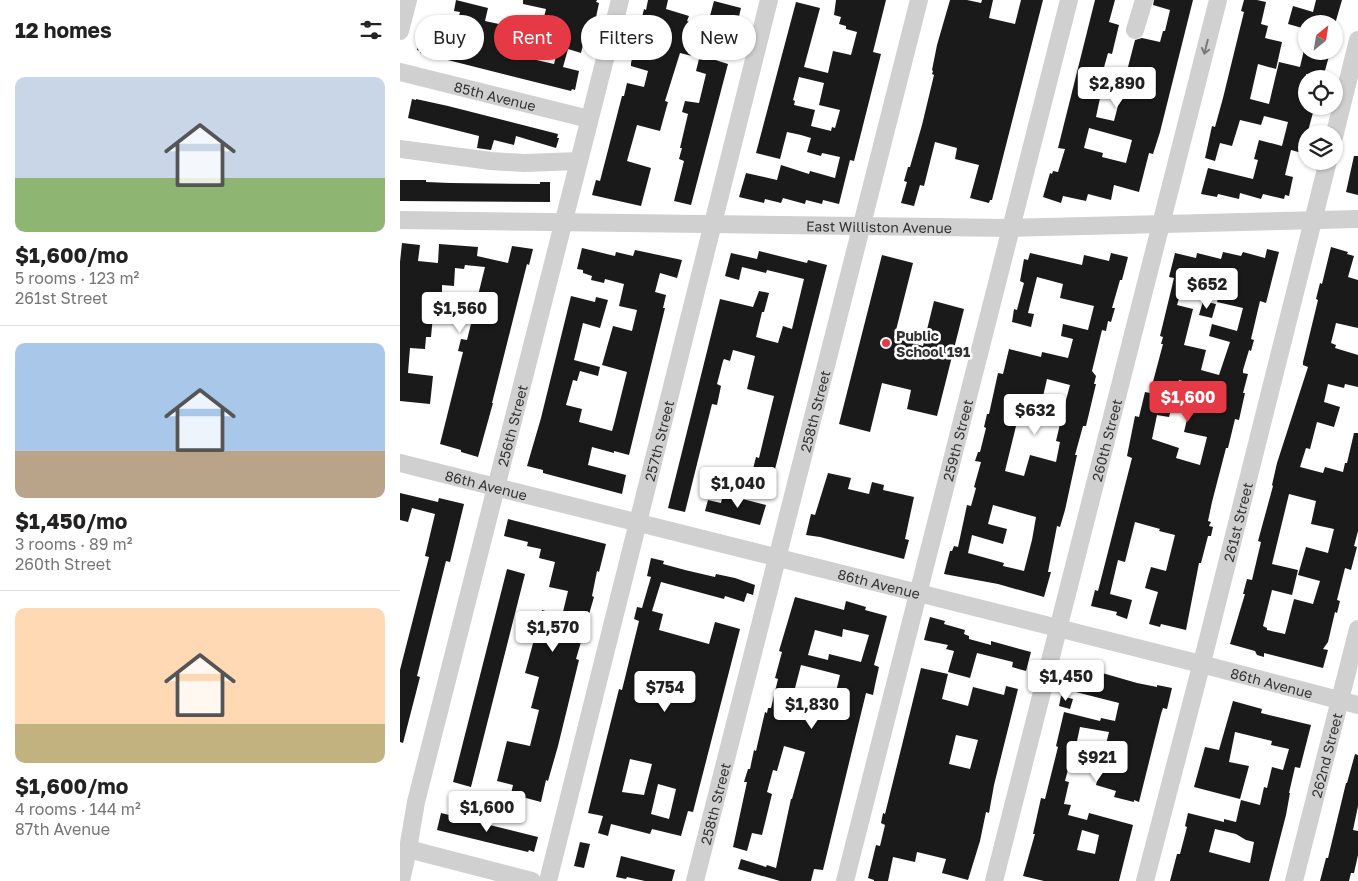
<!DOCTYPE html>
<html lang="en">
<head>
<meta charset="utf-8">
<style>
  :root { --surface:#fff; --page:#f6f6f6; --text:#222; --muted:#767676; --line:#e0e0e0; --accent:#e63946 }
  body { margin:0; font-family:"Golos Text",sans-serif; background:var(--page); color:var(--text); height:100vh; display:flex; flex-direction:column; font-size:19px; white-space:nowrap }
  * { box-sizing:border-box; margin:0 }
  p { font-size:16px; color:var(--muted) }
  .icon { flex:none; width:28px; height:28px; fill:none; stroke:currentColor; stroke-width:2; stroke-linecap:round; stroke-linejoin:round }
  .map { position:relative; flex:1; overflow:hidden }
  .side { display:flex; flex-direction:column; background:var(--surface); width:400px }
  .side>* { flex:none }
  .banner { position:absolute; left:15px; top:15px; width:475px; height:45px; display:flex; gap:10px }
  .needle { width:32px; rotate:30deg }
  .tools { position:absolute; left:898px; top:15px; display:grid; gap:10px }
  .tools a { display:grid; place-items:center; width:45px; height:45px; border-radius:50%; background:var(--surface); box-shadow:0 1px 4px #0004; font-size:25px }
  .price { position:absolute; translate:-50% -42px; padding:0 11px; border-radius:5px; background:#fff; color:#222; font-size:16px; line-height:32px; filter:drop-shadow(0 1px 2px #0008) }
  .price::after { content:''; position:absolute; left:50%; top:30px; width:15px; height:11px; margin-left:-8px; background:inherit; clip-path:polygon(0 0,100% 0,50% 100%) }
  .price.active { background:var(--accent); color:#fff }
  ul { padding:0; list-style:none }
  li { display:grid; align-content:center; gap:10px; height:265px; padding:0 15px }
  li+li { border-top:1px solid var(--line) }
  li span { display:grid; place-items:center; height:155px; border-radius:10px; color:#555 }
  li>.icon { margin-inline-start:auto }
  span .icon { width:90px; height:90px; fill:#fffc; stroke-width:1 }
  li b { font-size:21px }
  h2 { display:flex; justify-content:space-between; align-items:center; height:60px; padding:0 15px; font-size:21px }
  .chip { padding:0 18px; border-radius:22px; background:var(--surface); box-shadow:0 1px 4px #0004; font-size:18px; line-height:45px }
  .chip.active { background:var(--accent); color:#fff }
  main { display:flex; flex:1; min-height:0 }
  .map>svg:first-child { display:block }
  .building { fill:#1a1a1a; fill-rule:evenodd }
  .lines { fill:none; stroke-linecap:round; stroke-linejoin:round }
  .minor { stroke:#d0d0d0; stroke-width:18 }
  .oneway { stroke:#7a7a7a }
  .poi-dot { fill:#e63946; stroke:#fff; stroke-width:2 }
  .labels { text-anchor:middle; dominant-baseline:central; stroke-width:5; stroke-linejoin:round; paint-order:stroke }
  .street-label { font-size:14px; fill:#333; stroke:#fff }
  .poi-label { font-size:14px; font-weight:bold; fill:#333; stroke:#fff; text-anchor:start }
</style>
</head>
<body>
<main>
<section class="side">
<h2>12 homes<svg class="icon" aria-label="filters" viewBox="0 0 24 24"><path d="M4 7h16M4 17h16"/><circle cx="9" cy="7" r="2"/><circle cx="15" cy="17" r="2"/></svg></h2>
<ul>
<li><span style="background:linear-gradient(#c9d6e8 65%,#8fb573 0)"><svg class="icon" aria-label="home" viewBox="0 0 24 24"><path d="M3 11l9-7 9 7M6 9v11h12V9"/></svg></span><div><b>$1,600/mo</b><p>5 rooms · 123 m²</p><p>261st Street</p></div></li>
<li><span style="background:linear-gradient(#a9c7e8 70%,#b9a48a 0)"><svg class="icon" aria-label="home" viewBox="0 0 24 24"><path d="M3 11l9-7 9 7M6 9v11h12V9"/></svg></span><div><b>$1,450/mo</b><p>3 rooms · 89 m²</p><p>260th Street</p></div></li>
<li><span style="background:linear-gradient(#ffd9b3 75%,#c2b280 0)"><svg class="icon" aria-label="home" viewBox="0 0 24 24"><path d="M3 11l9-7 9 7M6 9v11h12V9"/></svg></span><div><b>$1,600/mo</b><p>4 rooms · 144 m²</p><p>87th Avenue</p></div></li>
</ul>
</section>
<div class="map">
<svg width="958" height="881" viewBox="0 0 958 881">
  <rect width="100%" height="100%" fill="#fff"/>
  <path class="building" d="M56 0 88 8 85 21 108 26 102 52 154 64 161 38 140 33 146 9 123 4V0H197L196 2 199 3 195 22 189 20 181 53 168 49 163 67 179 71 175 90 172 89 171 91 20 53 21 51 17 50 22 31 53 39 60 12 54 11Z
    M248 0H268L266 9 289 16 287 21 307 27 314 1 341 8 336 29 339 30 335 44 301 35 296 57 280 53 265 101 268 102 260 131 237 125 227 161 251 168 241 206 192 195 196 180 200 181 222 96H224L227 83 244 87 248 71 231 66V63L244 9 246 10Z
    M436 0H486L473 52 481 54 454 161 450 160 439 204 423 200 422 204 406 200 405 204 383 198 381 203 365 199 364 203 339 197 346 173 377 180 381 165 409 174 410 171 435 178 440 157 422 153 421 156 407 152 411 138 401 135 387 132 380 159 356 153 396 2 420 8 404 67 428 73 433 51 451 55 457 32 446 29V26L439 24 441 17 434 15ZM399 77 424 83 419 105 440 110 435 128 432 127 431 131 411 126 415 110 394 105 395 101 393 100Z
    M550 0H567L581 3 582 0H593L589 18 615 24 621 0H643L592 200H590L589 203 570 198 579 165 555 159 557 148 535 142 524 186 520 185 514 206 501 203 507 182 504 181 508 167H510L522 125 534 75 532 74 533 71 532 70 537 45Z
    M695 0H715L709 22 719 25 712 54 708 53 701 78 704 79 696 117 714 121 735 40 742 38 760 42 763 31H765L770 10 753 5 754 0H793L760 132 753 154 749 153 739 192 714 185 711 200 688 194 686 201 663 196 661 203 643 197 650 173 652 174 653 171 658 172 665 149 658 148ZM689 128 732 140 726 163 702 157 703 153 684 148Z
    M844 0H857L866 2 861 24 868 26 865 38 882 42 876 69 858 64 850 99 869 104 879 62 900 67 904 50 929 56 923 78 906 74V108L914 109 902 153 891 150 885 175 893 177 889 196 885 195 884 199 863 194 861 199 840 193 839 199 818 194 817 197 801 194 808 168 853 179 858 160 854 159 859 140 882 146 888 122 864 116 861 125 840 120 832 146 820 143 815 161 805 158 812 126 815 127 823 98 844 12 841 11Z
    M916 0H942L935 24H906V29L888 24 893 6 913 12Z
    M300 55 328 64 291 205 274 201 284 161 279 159 282 148H280L288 114 282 112 285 101 299 103 306 74 296 71Z
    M12 99 16 100V99L48 106 158 134 157 138H159L156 148 116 136 114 145 94 140 91 150 77 148 79 136 8 118Z
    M954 156H958V195L946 192Z
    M0 180H26V182L50 183 140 184V182H150V202L0 201Z
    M2 243 20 245 18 261 38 263 39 244 78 247 77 256 108 263 112 246 133 249 129 265 127 264 92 403H93L78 457 61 452V450L40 444 63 352 58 351 61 339 67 340 85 267 65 265 64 269 55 268 54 286 42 285V295L35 294 31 337H26L25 349 10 348 8 373 33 376 30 404 0 401V262Z
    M931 247 948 252 947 254 954 256 948 277 958 280V328L936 323 931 343 936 345 935 348 958 355V387L945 384 944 388 928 384 924 402 940 407 934 427 917 422 910 449 906 448 900 467 923 473 925 467 943 472 945 463H947L954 433H958V531L954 546 957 547 951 570 945 568 937 600 940 601 937 613 935 612 928 642 923 649 928 650 923 668 864 653V657L857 655 855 651 830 644 845 594H843L847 579 852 580 861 542 858 541 873 486 872 485 877 463 908 367 903 365V362L918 300 916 299 920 283 922 284ZM889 494 916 501 911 524 934 529 928 553 906 547 898 575 920 581 913 604 894 599 885 634 867 630V628L863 626 872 590 892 595 898 570 872 564Z
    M182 248 215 256 216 252 233 256 235 250 282 260 277 278 260 273 255 292 266 295 263 308H265L229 455 214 451V453L192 447 188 465 226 475 222 494 143 473V470L127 466 141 418 171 296 195 302 196 297 208 300 200 328 183 323 174 360 200 367 198 376 180 371 177 381 173 380 166 405 182 409 179 422 212 431 214 424 227 372 202 365 213 326 232 331 237 310 219 306 224 284 205 279 204 283 191 280 192 276 183 273V270L177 269Z
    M867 249 879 252 866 303 860 301 851 339 854 340 851 351 849 350 843 370V373L848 374 843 393H845L839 420 835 419 828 448H826L812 502 808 521 811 522 809 526 813 527 811 536H808L801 563H799L786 630 765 625 761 624 760 627 749 624 758 592 745 588 748 577 751 567 766 571 775 535 759 531 760 529 735 522 725 562 718 560 710 594 732 600 727 619 716 615 717 612 691 606 695 590 698 591 732 458 727 456 735 416 739 417 745 392 750 393 763 344H761L763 337 760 336 774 278 769 277 775 253 796 258 797 253 821 259 823 252 841 256 843 252 865 258ZM802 274 823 279 817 302 843 308 837 331 812 324 809 336 830 342 819 375 801 370 806 350 784 345 793 309 777 305 786 276 801 280ZM779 380 798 385 789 411 784 432 807 437 800 465 776 458 779 448 752 439 757 415 769 417Z
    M359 251 407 263 408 260 427 265 373 477 367 476 365 485 350 481 356 457 359 458 374 396 347 389 355 356 333 350 330 361 324 359 323 361 317 384 321 386 317 405 312 404 285 512 268 508 320 299 353 307 359 291 369 293 364 312H362L356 337 378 343 383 326 392 329 404 279 367 270 366 273 342 267 339 280 325 276 331 253 357 259Z
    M630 253 682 265 684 255 709 261 711 253 728 257 722 280H720L712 308H715L711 322 708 321 706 331 702 330 692 371 696 376 694 384H696L686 426H683L675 455H677L665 510 660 527 657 526 648 572H651L644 597 598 584 544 574 550 551H552L554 546 558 547 567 505 571 506 576 488 574 487 581 462 575 461 578 452H580L586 428 584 427 587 414H589L598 373 603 374 609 349 641 357 642 352 668 358 673 339 661 336 663 324 688 330 694 306 660 298 663 284 637 277 628 313 634 314 631 327 612 322 614 309 617 310 618 306 624 283 620 281 624 259 628 260ZM647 379 670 385 662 415 640 409ZM636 418 660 424 656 441 660 442 656 462 630 455 624 476 605 471 617 422 633 427ZM593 505 636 517 632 540 624 571 603 566 604 563 568 553 572 535 603 544 607 529 588 524Z
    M482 255 513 263 494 338 523 346 534 301 564 309 537 416 507 409 511 390 482 383 470 432 439 424Z
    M803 301 816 304 812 318 799 315Z
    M428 473 451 478 448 489 469 494 472 482 484 485 483 490 514 497 505 539 509 540 504 559 420 537 406 535 411 514 415 515Z
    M0 493 38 502 39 498 64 504 50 562 46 561 17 676 20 677 3 743 0 742V670L29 557 25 556 35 514 12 508 8 522 0 520Z
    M323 494 366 505 360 525 305 511 308 500 321 503Z
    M108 519 206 544 199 572 197 571 192 596 194 597 176 659 179 660 158 746 148 781 146 780 141 802 111 794 113 785 97 781 107 741 130 746 139 710 131 708 139 677 125 673 142 610 162 616 168 591 149 587 155 562 139 558 141 549 127 546 128 542 104 536Z
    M251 558 264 561 263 564 285 570 315 577 316 574 335 578 355 585 353 595 347 593 344 602 325 596 324 599 261 582 252 611 263 614 259 630 309 644 315 622 340 629 293 812 288 811 281 836 252 829 250 834 211 824 208 836 198 833 203 816 188 813 219 689 222 690 239 621 234 619 237 607 242 608 251 577 247 576ZM230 759 252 764 244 795 222 792ZM258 784 276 789 269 819 251 814Z
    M107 569 125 574 71 787 53 782Z
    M395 597 444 610 446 601 466 607 465 610 487 616 474 665 479 667 475 685 473 695 466 693 423 870 414 869 411 881H380L338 869 341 859 366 867 367 865 376 868 391 799H392L405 752 384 746 377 771 373 770 367 792 372 794 362 835 352 833 347 851 333 847 347 782H344L348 769H350L354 750 356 751 365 712 367 713 368 708H371L378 679 375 678 382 652 379 651ZM443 629 469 635 461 662 429 654 428 660 408 655 415 630 442 637ZM401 665 440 675 435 696 419 692V694L395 688Z
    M530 617 545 621 544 624 565 630 564 634 569 636V639L591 645V641L631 652 626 671 612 667 613 662 577 653 570 678 548 672 554 651 546 649 548 645 524 640Z
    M678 666 737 683 757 687V685L772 688 767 709 763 708 761 714 739 802 734 800V802L714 797 716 791 696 785 709 732 680 727 674 755 672 754 665 781 669 782 664 804 671 805 668 815 687 820 689 813 733 825 719 881H644L623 876 635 834H633L641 798 645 799 658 747 656 746 664 712 700 721 701 718 715 721 719 703 668 690 672 674 676 675ZM682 830 699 835 695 854 677 850Z
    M521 668 548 674 542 699 568 706 573 687 604 695 606 686 618 689 594 785 589 813 586 812 580 841 568 880 542 873 546 859 517 852 515 862 493 857 488 881H474V880L468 878 476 845 480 846 485 825 481 823 483 813 485 814ZM556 735 578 740 570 769 549 764Z
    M661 696 673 699 670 709 659 706Z
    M833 701 862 709 861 713 911 725 900 768 895 767 889 793H890L886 815 869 881H770L777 854H780L787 827 785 826 788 813 824 822V819L836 822 841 800 860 805 864 787 867 788 872 767 883 770 889 749 871 745 872 741 835 732 829 762 849 766 840 799 794 787 805 747 819 750ZM815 829 836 834 846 840 854 842 850 863 809 852Z
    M955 754 958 755V806L953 830 958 831V855L954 873H951L949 881H920L926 858H928L946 783H947Z
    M41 813 138 837 134 852 129 850 128 852 37 830Z
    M180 842 190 844 184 868 174 866Z
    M221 856 275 870 272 881H245L227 877 226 879 216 877Z"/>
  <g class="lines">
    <g class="minor">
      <path d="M735 30 744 0"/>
      <path d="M0 31 8 0"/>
      <path id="s1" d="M0 72 189 119"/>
      <path d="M934 137 958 40"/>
      <path d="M0 149 91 161 124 163 179 161"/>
      <path id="s2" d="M0 220 611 228 958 219"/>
      <path id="s3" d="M0 463 801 664 958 705"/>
      <path d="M8 849 132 881"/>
      <path id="s4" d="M1 881 8 849 16 802 220 0"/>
      <path id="s5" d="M148 881 369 0"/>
      <path id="s6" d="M295 881 519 0"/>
      <path id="s7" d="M445 881 669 0"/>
      <path id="s8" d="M594 881 818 0"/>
      <path id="s9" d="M745 881 807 643 928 161"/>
      <path id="s10" d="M894 881 958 629"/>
    </g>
  </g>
  <defs><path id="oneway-shaft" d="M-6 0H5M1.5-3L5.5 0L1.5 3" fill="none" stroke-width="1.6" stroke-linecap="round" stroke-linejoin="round" transform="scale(1.25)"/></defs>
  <use class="oneway" href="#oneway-shaft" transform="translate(806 47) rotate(104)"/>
  <circle class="poi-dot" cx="486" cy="343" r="5"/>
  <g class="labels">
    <g class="street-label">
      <text stroke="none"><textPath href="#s1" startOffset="98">85th Avenue</textPath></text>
      <text stroke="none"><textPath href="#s2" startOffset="479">East Williston Avenue</textPath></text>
      <text stroke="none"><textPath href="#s6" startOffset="485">258th Street</textPath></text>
      <text stroke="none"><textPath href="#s4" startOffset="469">256th Street</textPath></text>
      <text stroke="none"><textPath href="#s5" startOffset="454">257th Street</textPath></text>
      <text stroke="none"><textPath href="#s7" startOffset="455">259th Street</textPath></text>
      <text stroke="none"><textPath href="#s8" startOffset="455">260th Street</textPath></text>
      <text stroke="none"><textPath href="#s3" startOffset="89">86th Avenue</textPath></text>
      <text stroke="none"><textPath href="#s9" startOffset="371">261st Street</textPath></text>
      <text stroke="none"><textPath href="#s3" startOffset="494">86th Avenue</textPath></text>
      <text stroke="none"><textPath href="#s3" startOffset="899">86th Avenue</textPath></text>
      <text stroke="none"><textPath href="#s10" startOffset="130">262nd Street</textPath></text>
      <text stroke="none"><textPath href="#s6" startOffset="80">258th Street</textPath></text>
    </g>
    <g class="poi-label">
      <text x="496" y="335">Public<tspan x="496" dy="16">School 191</tspan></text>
    </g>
  </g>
</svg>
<div class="tools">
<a><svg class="needle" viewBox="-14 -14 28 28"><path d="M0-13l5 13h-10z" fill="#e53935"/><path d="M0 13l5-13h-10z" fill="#767676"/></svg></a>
<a><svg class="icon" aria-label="locate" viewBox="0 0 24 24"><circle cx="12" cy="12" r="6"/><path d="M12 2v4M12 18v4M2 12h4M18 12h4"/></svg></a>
<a><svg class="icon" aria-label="layers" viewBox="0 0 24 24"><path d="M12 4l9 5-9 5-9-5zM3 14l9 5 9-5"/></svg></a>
</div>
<b class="price" style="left:717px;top:109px">$2,890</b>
<b class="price" style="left:807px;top:310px">$652</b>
<b class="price" style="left:60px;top:334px">$1,560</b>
<b class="price active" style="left:788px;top:423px">$1,600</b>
<b class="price" style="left:635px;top:436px">$632</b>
<b class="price" style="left:338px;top:509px">$1,040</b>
<b class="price" style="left:153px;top:653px">$1,570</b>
<b class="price" style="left:666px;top:702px">$1,450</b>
<b class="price" style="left:265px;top:713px">$754</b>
<b class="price" style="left:412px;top:730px">$1,830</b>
<b class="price" style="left:697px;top:783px">$921</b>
<b class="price" style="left:87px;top:833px">$1,600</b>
<div class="banner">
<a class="chip">Buy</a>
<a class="chip active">Rent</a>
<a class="chip">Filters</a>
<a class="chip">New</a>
</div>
</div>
</main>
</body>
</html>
